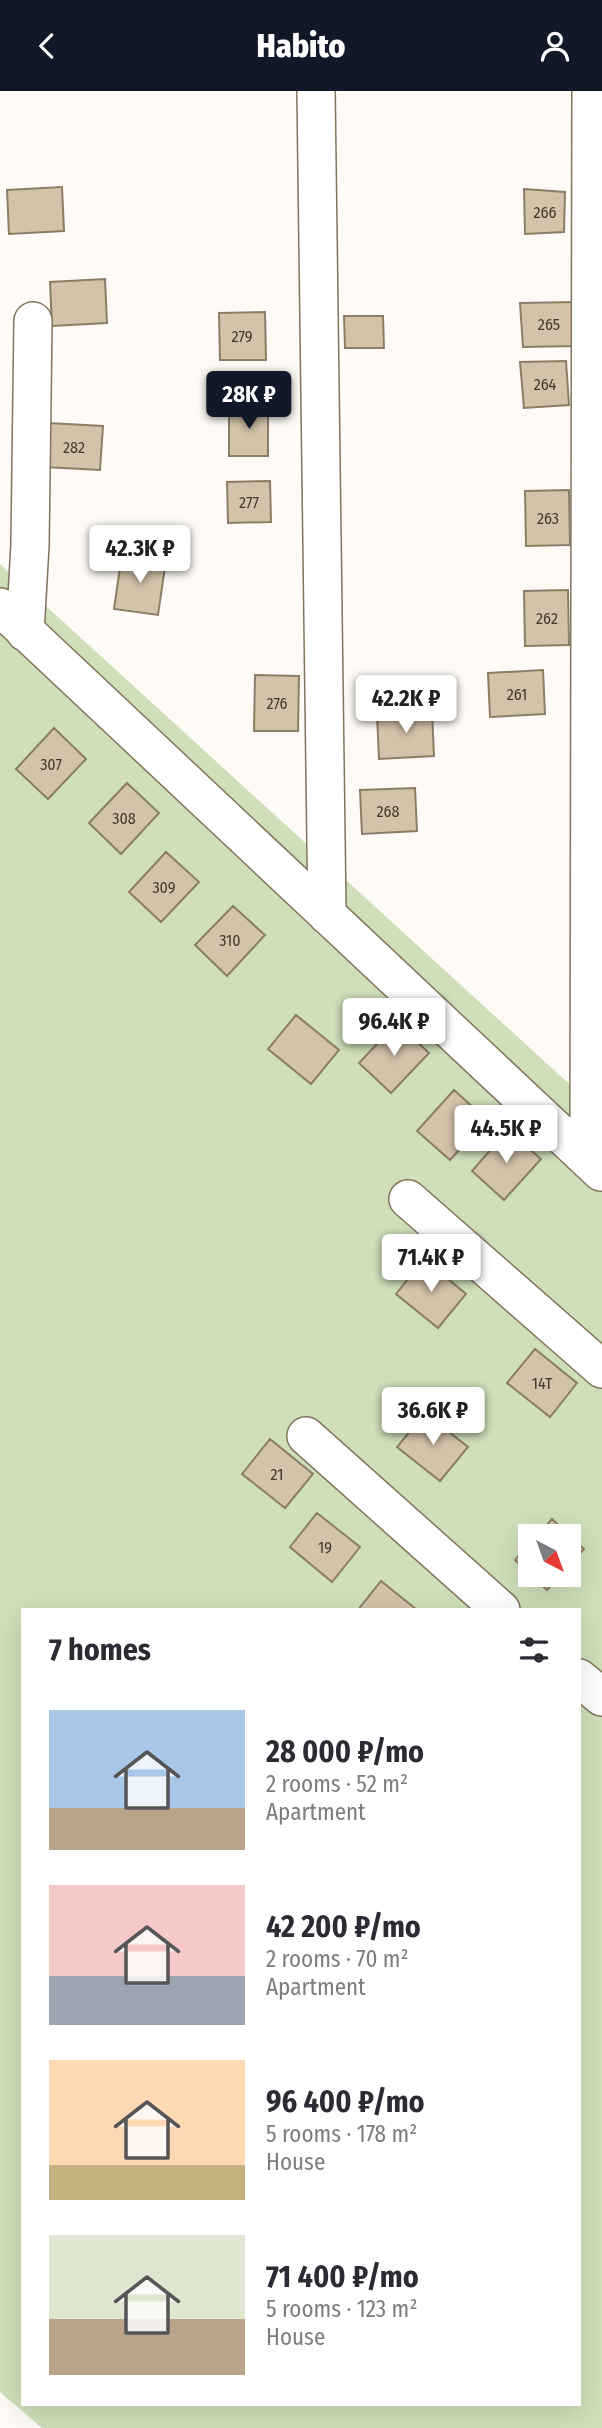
<!DOCTYPE html>
<html lang="en">
<head>
<meta charset="utf-8">
<style>
  :root { --surface:#fff; --page:#f7f7f7; --text:#2b2b33; --muted:#7c7c81; --accent:#111827 }
  body { margin:0; font-family:"Fira Sans Condensed",sans-serif; background:var(--page); color:var(--text); height:100vh; display:flex; flex-direction:column; font-size:26px; white-space:nowrap }
  * { box-sizing:border-box; margin:0 }
  p { font-size:23px; color:var(--muted) }
  .icon { flex:none; width:38px; height:38px; fill:none; stroke:currentColor; stroke-width:2; stroke-linecap:round; stroke-linejoin:round }
  .map { position:relative; flex:1; overflow:hidden }
  .drawer { position:absolute; left:21px; top:1517px; width:560px; height:798px; display:flex; flex-direction:column; background:var(--surface); border-radius:0px; box-shadow:0 7px 28px #0002 }
  .drawer>* { flex:none }
  .needle { width:46px; rotate:139deg }
  .buttons { position:absolute; left:518px; top:1433px; display:grid; gap:14px }
  .buttons a { display:grid; place-items:center; width:63px; height:63px; border-radius:0px; background:var(--surface); box-shadow:0 7px 28px #0002; font-size:35px }
  .price { position:absolute; translate:-50% -60px; padding:0 16px; border-radius:7px; background:#fff; color:#222; font-size:23px; line-height:46px; filter:drop-shadow(0 2px 4px #0008) }
  .price::after { content:''; position:absolute; left:50%; top:42px; width:21px; height:16px; margin-left:-10px; background:inherit; clip-path:polygon(0 0,100% 0,50% 100%) }
  .price.selected { background:var(--accent); color:#fff }
  ul { padding:0; list-style:none }
  li { display:flex; align-items:center; gap:21px; height:175px; padding:0 28px }
  li span { display:grid; place-items:center; flex:none; width:196px; height:140px; border-radius:0px; color:#555 }
  li>.icon { margin-inline-start:auto }
  span .icon { width:84px; height:84px; fill:#fffc; stroke-width:1 }
  li b { font-size:30px }
  h2 { display:flex; justify-content:space-between; align-items:center; height:84px; padding:0 28px; font-size:30px }
  header { display:flex; justify-content:space-between; align-items:center; height:91px; padding:0 28px; background:var(--accent); color:#fff; font-size:32px; font-weight:800 }
  .map>svg:first-child { display:block }
  .green { fill:#cedfba; fill-rule:evenodd }
  .building { fill:#d4c3ab; stroke:#8c7d66; stroke-width:2 }
  .lines { fill:none; stroke-linecap:round; stroke-linejoin:round }
  .minor-casing { stroke:#83745d; stroke-width:40 }
  .minor { stroke:#fff; stroke-width:37 }
  .labels { text-anchor:middle; dominant-baseline:central; stroke-width:5; stroke-linejoin:round; paint-order:stroke }
  .number-label { font-size:16px; fill:#42392e }
</style>
</head>
<body>
<header><svg class="icon" aria-label="back" viewBox="0 0 24 24"><path d="M15 5l-7 7 7 7"/></svg>Habito<svg class="icon" aria-label="person" viewBox="0 0 24 24"><circle cx="12" cy="8" r="4"/><path d="M4 21q1-7 8-7t8 7"/></svg></header>
<div class="map">
<svg width="602" height="2337" viewBox="0 0 602 2337">
  <rect width="100%" height="100%" fill="#fefaf5"/>
  <path class="green" d="M0 473 602 1023V2337H42L0 2301ZM530 1446H569V1484H530ZM23 1519H579V2314H23Z"/>
  <path class="building" d="M62 96 64 140 9 143 7 99Z
    M524 98 565 101 564 141 525 143Z
    M105 188 107 232 52 235 50 191Z
    M575 211 577 255 523 256 520 212Z
    M265 221 266 269H220L219 222Z
    M344 225H383L384 257H345Z
    M566 270 569 314 524 317 520 271Z
    M268 315V365H229V316Z
    M48 332 103 335 100 379 45 376Z
    M270 390 271 431 228 432 227 391Z
    M569 399 570 454 526 455 525 400Z
    M122 463 166 469 158 524 114 518Z
    M568 499 569 554 525 555 524 500Z
    M543 579 545 623 490 626 488 582Z
    M255 584 299 585 298 640H254Z
    M432 621 434 665 379 668 377 624Z
    M54 637 86 668 48 708 16 678Z
    M127 692 159 722 121 763 89 732Z
    M415 697 417 740 362 743 360 699Z
    M166 761 199 791 161 831 129 801Z
    M233 815 265 844 227 885 195 854Z
    M296 924 339 959 311 993 268 958Z
    M397 932 429 962 391 1002 359 972Z
    M454 999 487 1029 450 1069 417 1040Z
    M508 1039 541 1068 504 1109 472 1080Z
    M424 1168 466 1203 438 1237 396 1203Z
    M535 1258 577 1292 550 1326 507 1292Z
    M425 1322 468 1356 440 1390 397 1356Z
    M270 1348 313 1383 285 1417 242 1383Z
    M317 1422 360 1456 332 1491 290 1456Z
    M552 1428 584 1458 569 1475V1446H536Z
    M530 1452V1484L515 1469Z
    M531 1484H561L547 1499Z
    M381 1490 417 1519H358Z"/>
  <g class="lines">
    <defs>
      <path id="minor" d="M316 0 327 824
        M0 516 601 1081
        M25 541 30 454 33 230
        M589 1070 591 0
        M408 1108 602 1278
        M306 1345 501 1519
        M579 1587 602 1606"/>
    </defs>
    <use href="#minor" class="minor-casing"/>
    <use href="#minor" class="minor"/>
  </g>
  <g class="labels">
    <g class="number-label">
      <text x="545" y="121">266</text>
      <text x="549" y="233">265</text>
      <text x="242" y="245">279</text>
      <text x="545" y="293">264</text>
      <text x="74" y="356">282</text>
      <text x="249" y="411">277</text>
      <text x="548" y="427">263</text>
      <text x="547" y="527">262</text>
      <text x="517" y="603">261</text>
      <text x="277" y="612">276</text>
      <text x="51" y="673">307</text>
      <text x="388" y="720">268</text>
      <text x="124" y="727">308</text>
      <text x="164" y="796">309</text>
      <text x="230" y="849">310</text>
      <text x="542" y="1292">14Т</text>
      <text x="277" y="1383">21</text>
      <text x="325" y="1456">19</text>
    </g>
  </g>
</svg>
<div class="buttons">
<a><svg class="needle" viewBox="-14 -14 28 28"><path d="M0-13l5 13h-10z" fill="#e53935"/><path d="M0 13l5-13h-10z" fill="#7c7c81"/></svg></a>
</div>
<b class="price selected" style="left:249px;top:340px">28K ₽</b>
<b class="price" style="left:140px;top:494px">42.3K ₽</b>
<b class="price" style="left:406px;top:644px">42.2K ₽</b>
<b class="price" style="left:394px;top:967px">96.4K ₽</b>
<b class="price" style="left:506px;top:1074px">44.5K ₽</b>
<b class="price" style="left:431px;top:1203px">71.4K ₽</b>
<b class="price" style="left:433px;top:1356px">36.6K ₽</b>
<section class="drawer">
<h2>7 homes<svg class="icon" aria-label="filters" viewBox="0 0 24 24"><path d="M4 7h16M4 17h16"/><circle cx="9" cy="7" r="2"/><circle cx="15" cy="17" r="2"/></svg></h2>
<ul>
<li><span style="background:linear-gradient(#a9c7e8 70%,#b9a48a 0)"><svg class="icon" aria-label="home" viewBox="0 0 24 24"><path d="M3 11l9-7 9 7M6 9v11h12V9"/></svg></span><div><b>28 000 ₽/mo</b><p>2 rooms · 52 m²</p><p>Apartment</p></div></li>
<li><span style="background:linear-gradient(#f6c9c9 65%,#9aa5b1 0)"><svg class="icon" aria-label="home" viewBox="0 0 24 24"><path d="M3 11l9-7 9 7M6 9v11h12V9"/></svg></span><div><b>42 200 ₽/mo</b><p>2 rooms · 70 m²</p><p>Apartment</p></div></li>
<li><span style="background:linear-gradient(#ffd9b3 75%,#c2b280 0)"><svg class="icon" aria-label="home" viewBox="0 0 24 24"><path d="M3 11l9-7 9 7M6 9v11h12V9"/></svg></span><div><b>96 400 ₽/mo</b><p>5 rooms · 178 m²</p><p>House</p></div></li>
<li><span style="background:linear-gradient(#dfe7d0 60%,#b9a48a 0)"><svg class="icon" aria-label="home" viewBox="0 0 24 24"><path d="M3 11l9-7 9 7M6 9v11h12V9"/></svg></span><div><b>71 400 ₽/mo</b><p>5 rooms · 123 m²</p><p>House</p></div></li>
</ul>
</section>
</div>
</body>
</html>
